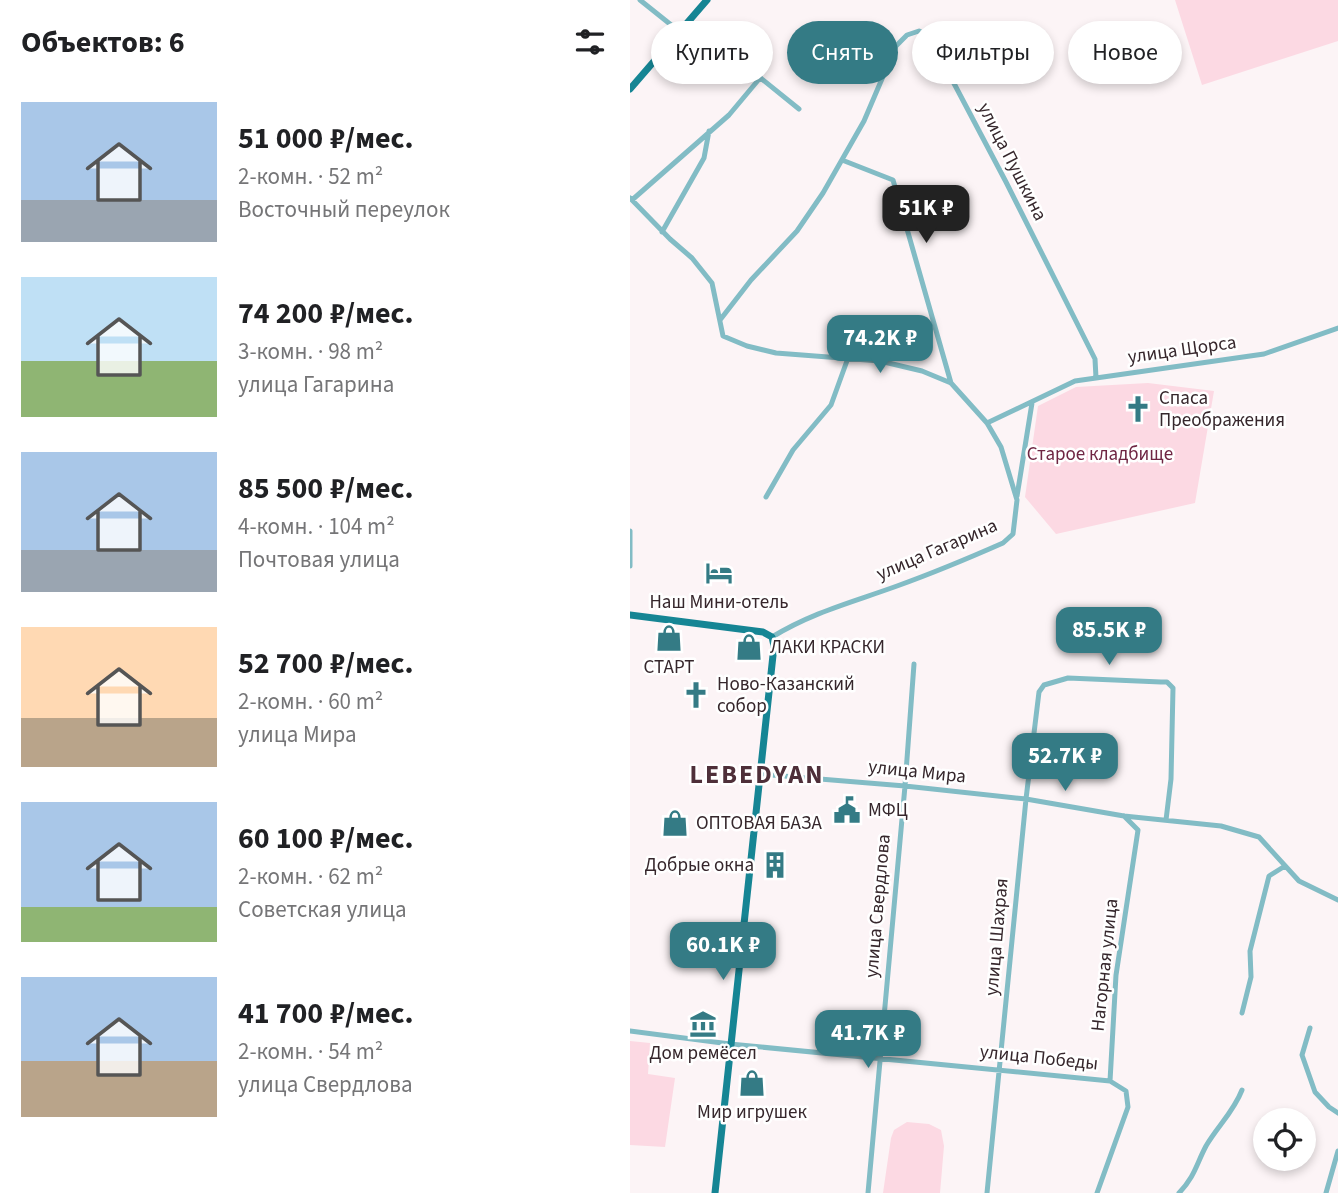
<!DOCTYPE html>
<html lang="ru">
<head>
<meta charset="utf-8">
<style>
  :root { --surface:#fff; --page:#f6f6f6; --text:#202124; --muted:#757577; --accent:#347b85 }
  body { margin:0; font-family:"Source Sans 3",sans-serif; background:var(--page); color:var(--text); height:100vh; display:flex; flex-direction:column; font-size:26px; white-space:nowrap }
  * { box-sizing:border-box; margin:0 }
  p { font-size:23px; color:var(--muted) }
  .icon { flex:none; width:38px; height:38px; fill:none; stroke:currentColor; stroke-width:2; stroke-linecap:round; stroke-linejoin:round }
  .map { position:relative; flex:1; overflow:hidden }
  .side { display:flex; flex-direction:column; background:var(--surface); width:630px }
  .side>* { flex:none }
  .top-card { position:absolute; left:21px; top:21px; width:581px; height:63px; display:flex; gap:14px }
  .buttons { position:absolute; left:623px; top:1108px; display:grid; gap:14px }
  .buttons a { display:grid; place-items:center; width:63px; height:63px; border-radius:50%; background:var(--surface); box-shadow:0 4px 10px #0003; font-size:35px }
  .price { position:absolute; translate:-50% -60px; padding:0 16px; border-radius:14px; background:var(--accent); color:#fff; font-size:23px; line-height:46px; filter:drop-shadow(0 2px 4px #0008) }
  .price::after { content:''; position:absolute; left:50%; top:42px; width:21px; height:16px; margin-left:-10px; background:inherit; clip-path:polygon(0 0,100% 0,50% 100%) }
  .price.active { background:#222; color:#fff }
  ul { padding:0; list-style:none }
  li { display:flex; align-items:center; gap:21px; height:175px; padding:0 21px }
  li span { display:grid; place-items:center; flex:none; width:196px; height:140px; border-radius:0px; color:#555 }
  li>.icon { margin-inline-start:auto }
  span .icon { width:84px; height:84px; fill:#fffc; stroke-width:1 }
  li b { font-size:30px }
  h2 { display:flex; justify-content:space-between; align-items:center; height:84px; padding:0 21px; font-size:30px }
  .pill { padding:0 24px; border-radius:32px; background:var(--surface); box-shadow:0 4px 10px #0003; font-size:24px; line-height:63px }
  .pill.active { background:var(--accent); color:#fff }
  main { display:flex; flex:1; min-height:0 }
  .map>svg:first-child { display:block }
  .green { fill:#fcd9e3 }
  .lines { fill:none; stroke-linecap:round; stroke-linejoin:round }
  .minor { stroke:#82bcc5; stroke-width:5 }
  .major { stroke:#168594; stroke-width:7 }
  .labels { text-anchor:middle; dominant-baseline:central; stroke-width:5; stroke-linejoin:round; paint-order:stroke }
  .street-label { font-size:19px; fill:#36272c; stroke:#fff }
  .poi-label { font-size:19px; fill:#36272c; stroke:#fff; text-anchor:start }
  .park-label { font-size:19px; fill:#6f2643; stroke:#fff }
  .district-label { font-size:26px; font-weight:bold; letter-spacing:2px; fill:#4e2f39; stroke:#fff }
</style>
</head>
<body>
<main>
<section class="side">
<h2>Объектов: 6<svg class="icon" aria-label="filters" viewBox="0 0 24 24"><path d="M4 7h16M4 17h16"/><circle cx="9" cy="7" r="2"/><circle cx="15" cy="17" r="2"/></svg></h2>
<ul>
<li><span style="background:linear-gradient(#a9c7e8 70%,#9aa5b1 0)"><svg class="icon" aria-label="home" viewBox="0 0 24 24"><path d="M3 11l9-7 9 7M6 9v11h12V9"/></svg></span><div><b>51 000 ₽/мес.</b><p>2-комн. · 52 m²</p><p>Восточный переулок</p></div></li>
<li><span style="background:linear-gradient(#bfe0f5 60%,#8fb573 0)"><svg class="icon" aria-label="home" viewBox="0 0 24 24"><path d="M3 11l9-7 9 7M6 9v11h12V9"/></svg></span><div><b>74 200 ₽/мес.</b><p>3-комн. · 98 m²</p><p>улица Гагарина</p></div></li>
<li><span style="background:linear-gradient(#a9c7e8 70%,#9aa5b1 0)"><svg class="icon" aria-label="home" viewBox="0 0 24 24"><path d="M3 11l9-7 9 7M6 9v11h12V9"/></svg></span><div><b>85 500 ₽/мес.</b><p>4-комн. · 104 m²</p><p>Почтовая улица</p></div></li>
<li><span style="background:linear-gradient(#ffd9b3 65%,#b9a48a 0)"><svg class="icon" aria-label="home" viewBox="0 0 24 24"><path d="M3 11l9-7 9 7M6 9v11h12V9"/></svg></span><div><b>52 700 ₽/мес.</b><p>2-комн. · 60 m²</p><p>улица Мира</p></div></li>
<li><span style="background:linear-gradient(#a9c7e8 75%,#8fb573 0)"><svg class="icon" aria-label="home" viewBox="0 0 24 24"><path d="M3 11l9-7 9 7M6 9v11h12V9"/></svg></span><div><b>60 100 ₽/мес.</b><p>2-комн. · 62 m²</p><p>Советская улица</p></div></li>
<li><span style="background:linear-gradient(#a9c7e8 60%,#b9a48a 0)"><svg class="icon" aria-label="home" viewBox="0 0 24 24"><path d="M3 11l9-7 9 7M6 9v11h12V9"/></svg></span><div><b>41 700 ₽/мес.</b><p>2-комн. · 54 m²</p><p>улица Свердлова</p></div></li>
</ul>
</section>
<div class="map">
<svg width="708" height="1193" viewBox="0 0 708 1193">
  <rect width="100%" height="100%" fill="#fcf4f6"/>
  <path class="green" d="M545 0H708V41L572 85Z
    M518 383 584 391 565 503 426 534 395 497 408 406 446 387Z
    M0 1041 20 1043 18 1074 45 1078 35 1147 0 1145Z
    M277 1122 299 1124 311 1130 314 1146 310 1193H253L261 1138 264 1130Z"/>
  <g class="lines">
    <path class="minor" d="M10 0 50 32
      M60 21 169 109
      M212 160 263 180 321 383
      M0 198 40 239 62 258 82 283 93 336 117 346 146 353 250 361 292 371 321 383 357 423 371 447 387 500 383 534 373 543C339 558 303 573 267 586 223 602 183 612 142 637
      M2 200 99 115 130 78
      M32 232 74 158 79 131
      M90 320 121 280 167 231 193 193 234 121 266 46 277 35 289 31 299 36 376 182 465 359 466 378
      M357 423 445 381 634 354 708 328
      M387 496 402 403
      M136 497 163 450 201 405 218 358
      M0 531V566
      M130 774 275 786 396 799 494 816 591 826 629 837 669 881 708 900
      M612 1013 621 977 620 951 639 876 655 866
      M680 1028 672 1055 685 1092 699 1107 708 1113
      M0 1031 100 1044 480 1081 496 1091 498 1107 467 1193
      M480 1081 486 975 508 830 494 816
      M238 1193 275 786 284 664
      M357 1193 396 799 409 692 414 685 438 678 531 682H537L543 688 541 779 536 820
      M549 1193C565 1176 566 1165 576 1146 588 1126 604 1111 612 1090
      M696 1193 708 1151"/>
    <path class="major" d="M0 89 77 0
      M0 615 133 632 142 637 144 646 85 1193"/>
  </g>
  <defs>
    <symbol id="church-bare" viewBox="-9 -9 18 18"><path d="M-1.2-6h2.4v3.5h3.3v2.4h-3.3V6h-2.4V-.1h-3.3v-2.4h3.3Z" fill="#347b85" stroke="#fff" stroke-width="2.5" paint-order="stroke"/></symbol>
    <symbol id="hotel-bare" viewBox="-9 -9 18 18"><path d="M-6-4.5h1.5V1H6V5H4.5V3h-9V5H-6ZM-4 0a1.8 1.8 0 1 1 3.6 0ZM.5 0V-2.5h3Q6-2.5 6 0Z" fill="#347b85" stroke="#fff" stroke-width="2.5" paint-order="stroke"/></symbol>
    <symbol id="shop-bare" viewBox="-9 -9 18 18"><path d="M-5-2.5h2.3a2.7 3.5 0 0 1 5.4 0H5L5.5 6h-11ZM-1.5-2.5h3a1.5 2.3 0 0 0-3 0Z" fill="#347b85" stroke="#fff" stroke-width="2.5" paint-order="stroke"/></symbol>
    <symbol id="civic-bare" viewBox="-9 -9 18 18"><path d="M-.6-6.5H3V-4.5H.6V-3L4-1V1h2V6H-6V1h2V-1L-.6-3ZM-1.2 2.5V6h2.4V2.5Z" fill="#347b85" stroke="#fff" stroke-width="2.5" paint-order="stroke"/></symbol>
    <symbol id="building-bare" viewBox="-9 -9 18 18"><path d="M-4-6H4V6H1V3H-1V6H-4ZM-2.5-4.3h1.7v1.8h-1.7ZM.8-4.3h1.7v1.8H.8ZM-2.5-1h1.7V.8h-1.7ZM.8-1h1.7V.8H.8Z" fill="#347b85" stroke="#fff" stroke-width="2.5" paint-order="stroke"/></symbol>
    <symbol id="museum-bare" viewBox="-9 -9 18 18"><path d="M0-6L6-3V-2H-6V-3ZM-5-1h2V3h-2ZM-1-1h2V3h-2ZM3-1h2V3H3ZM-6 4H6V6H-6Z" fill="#347b85" stroke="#fff" stroke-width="2.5" paint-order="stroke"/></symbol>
  </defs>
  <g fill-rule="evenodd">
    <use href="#church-bare" x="489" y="390" width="38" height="38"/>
    <use href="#hotel-bare" x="70" y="554" width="38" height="38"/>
    <use href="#shop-bare" x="20" y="619" width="38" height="38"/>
    <use href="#shop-bare" x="100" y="628" width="38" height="38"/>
    <use href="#church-bare" x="47" y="676" width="38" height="38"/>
    <use href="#civic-bare" x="198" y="791" width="38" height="38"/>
    <use href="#shop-bare" x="26" y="804" width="38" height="38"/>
    <use href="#building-bare" x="126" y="846" width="38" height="38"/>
    <use href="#museum-bare" x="54" y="1005" width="38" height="38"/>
    <use href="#shop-bare" x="103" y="1064" width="38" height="38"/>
  </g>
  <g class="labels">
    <g class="street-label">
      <text transform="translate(382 162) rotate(63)">улица Пушкина</text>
      <text transform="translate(552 350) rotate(-8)">улица Щорса</text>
      <text transform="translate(307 550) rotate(-23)">улица Гагарина</text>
      <text transform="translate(287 772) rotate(6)">улица Мира</text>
      <text transform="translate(248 906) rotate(-85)">улица Свердлова</text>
      <text transform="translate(367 937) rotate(-85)">улица Шахрая</text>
      <text transform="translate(475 965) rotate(-84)">Нагорная улица</text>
      <text transform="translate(409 1058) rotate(6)">улица Победы</text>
    </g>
    <g class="poi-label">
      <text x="529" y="398">Спаса<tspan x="529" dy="22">Преображения</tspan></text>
      <text x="89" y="602" text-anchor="middle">Наш Мини-отель</text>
      <text x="140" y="647">ЛАКИ КРАСКИ</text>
      <text x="39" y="667" text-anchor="middle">СТАРТ</text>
      <text x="87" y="684">Ново-Казанский<tspan x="87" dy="22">собор</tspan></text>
      <text x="238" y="810">МФЦ</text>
      <text x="66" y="823">ОПТОВАЯ БАЗА</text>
      <text x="124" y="865" text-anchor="end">Добрые окна</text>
      <text x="73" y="1053" text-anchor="middle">Дом ремёсел</text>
      <text x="122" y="1112" text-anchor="middle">Мир игрушек</text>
    </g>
    <g class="park-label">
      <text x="470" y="454">Старое кладбище</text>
    </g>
    <g class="district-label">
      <text x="127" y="774">LEBEDYAN</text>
    </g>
  </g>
</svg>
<div class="buttons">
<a><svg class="icon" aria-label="locate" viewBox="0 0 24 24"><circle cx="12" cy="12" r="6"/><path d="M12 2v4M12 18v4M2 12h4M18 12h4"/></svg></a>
</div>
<b class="price active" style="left:296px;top:245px">51K ₽</b>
<b class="price" style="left:250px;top:375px">74.2K ₽</b>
<b class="price" style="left:479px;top:667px">85.5K ₽</b>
<b class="price" style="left:435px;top:793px">52.7K ₽</b>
<b class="price" style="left:93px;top:982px">60.1K ₽</b>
<b class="price" style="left:238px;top:1070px">41.7K ₽</b>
<div class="top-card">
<a class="pill">Купить</a>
<a class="pill active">Снять</a>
<a class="pill">Фильтры</a>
<a class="pill">Новое</a>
</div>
</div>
</main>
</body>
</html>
